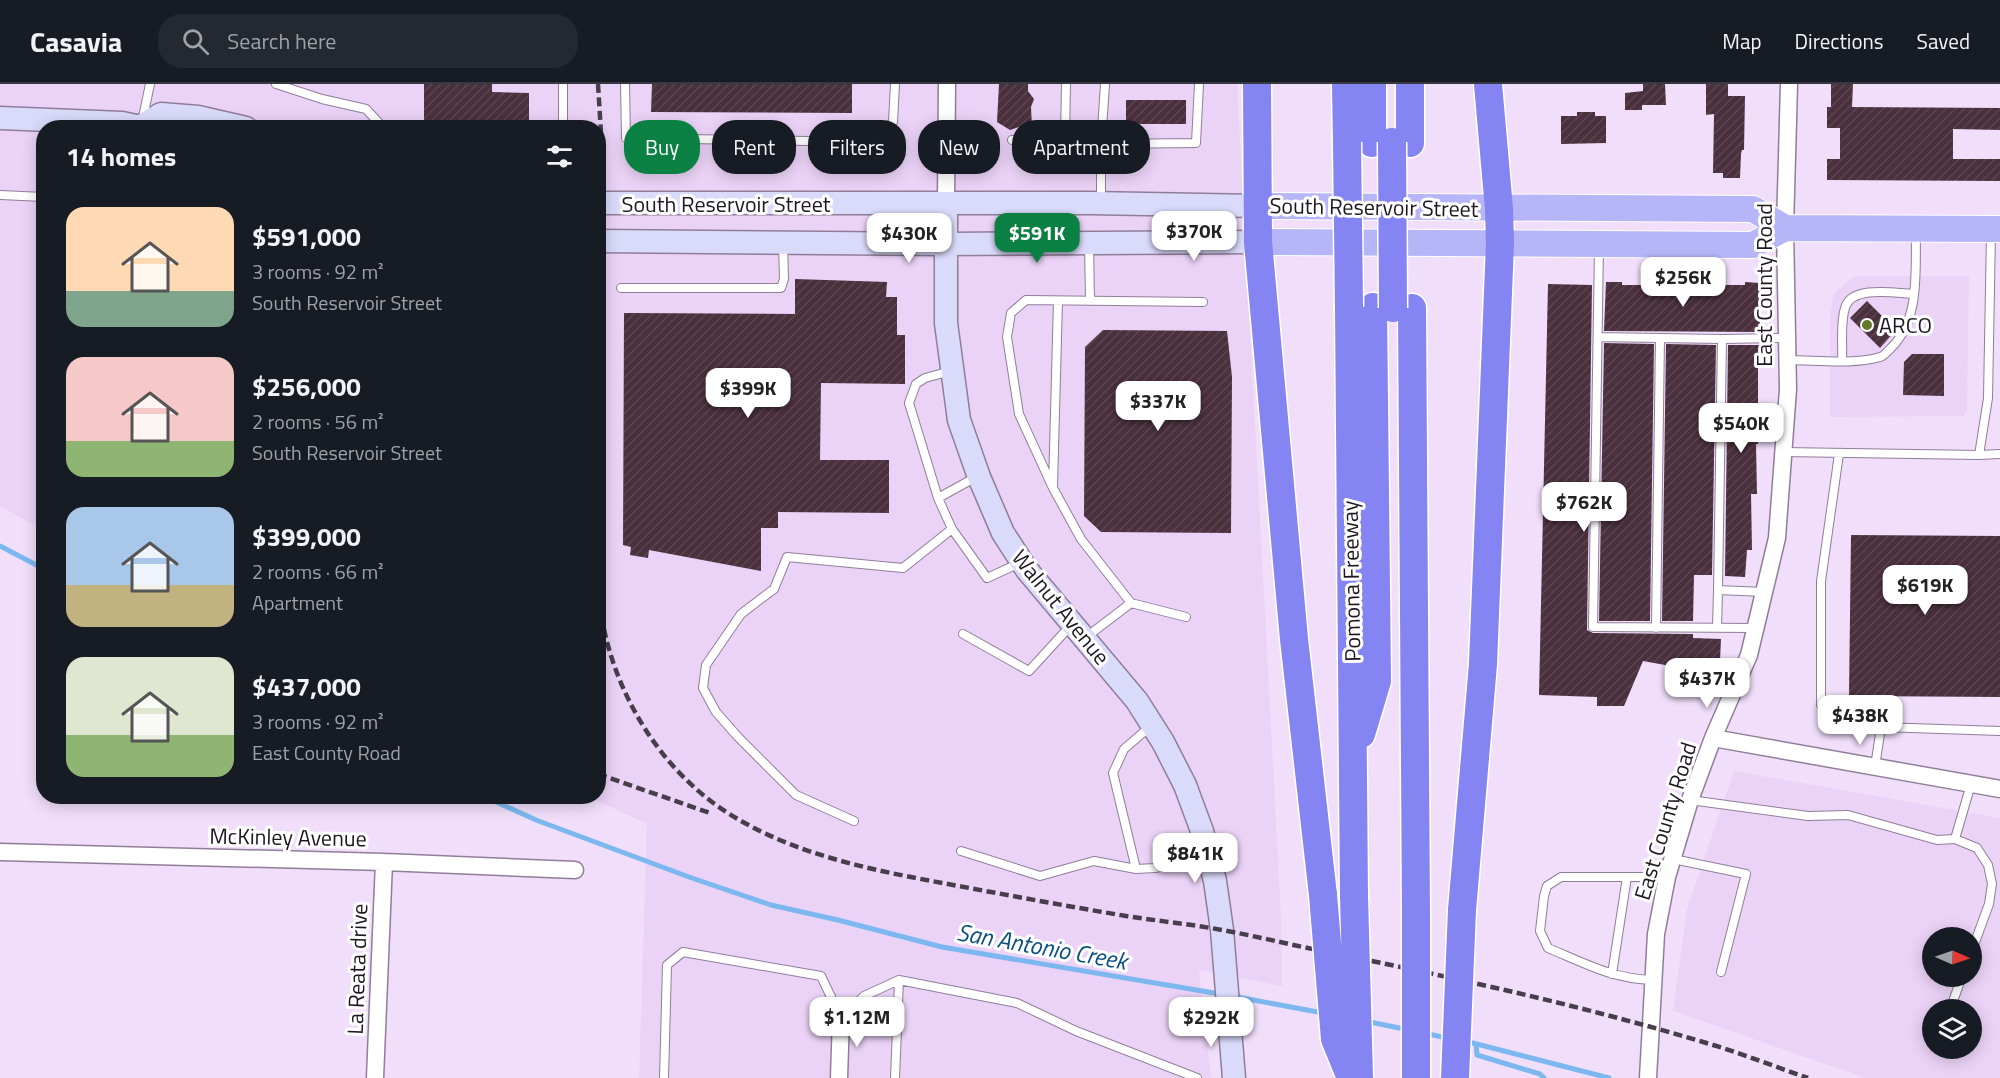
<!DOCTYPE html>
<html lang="en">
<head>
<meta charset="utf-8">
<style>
  :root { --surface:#171b24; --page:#242831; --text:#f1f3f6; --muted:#9ea1a6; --line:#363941; --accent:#0b8043 }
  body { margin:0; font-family:"Titillium Web",sans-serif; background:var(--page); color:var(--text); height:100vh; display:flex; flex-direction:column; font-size:22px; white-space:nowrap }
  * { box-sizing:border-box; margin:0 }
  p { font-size:20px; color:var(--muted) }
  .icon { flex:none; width:33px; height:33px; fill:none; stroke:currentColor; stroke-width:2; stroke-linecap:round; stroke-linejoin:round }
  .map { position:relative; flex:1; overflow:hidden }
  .sheet { position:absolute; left:36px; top:36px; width:570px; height:684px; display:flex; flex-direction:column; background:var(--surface); border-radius:24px; box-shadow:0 3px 15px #0003 }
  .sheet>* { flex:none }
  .hud { position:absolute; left:624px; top:36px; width:570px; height:54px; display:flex; gap:12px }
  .needle { width:39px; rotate:92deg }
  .tools { position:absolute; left:1922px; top:843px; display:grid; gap:12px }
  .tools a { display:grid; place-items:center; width:60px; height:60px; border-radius:50%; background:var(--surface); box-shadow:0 3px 15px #0003; font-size:30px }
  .price { position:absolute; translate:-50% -51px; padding:0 14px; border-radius:12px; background:#fff; color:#222; font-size:20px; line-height:39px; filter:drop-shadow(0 2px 3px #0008) }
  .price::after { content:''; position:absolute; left:50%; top:36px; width:18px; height:14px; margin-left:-9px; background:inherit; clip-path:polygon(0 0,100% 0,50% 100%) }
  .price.selected { background:var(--accent); color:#fff }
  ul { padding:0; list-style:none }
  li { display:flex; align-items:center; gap:18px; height:150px; padding:0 30px }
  li span { display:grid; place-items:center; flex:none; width:168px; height:120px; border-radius:18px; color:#555 }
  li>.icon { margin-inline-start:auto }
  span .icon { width:72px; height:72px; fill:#fffc; stroke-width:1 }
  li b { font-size:26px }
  h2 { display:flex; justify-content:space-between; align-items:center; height:72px; padding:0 30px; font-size:26px }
  .tag { padding:0 21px; border-radius:24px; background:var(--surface); box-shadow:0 3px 15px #0003; font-size:21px; line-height:54px }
  .tag.selected { background:var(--accent); color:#fff }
  header { display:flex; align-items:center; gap:36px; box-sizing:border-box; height:84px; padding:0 30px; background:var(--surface); border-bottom:2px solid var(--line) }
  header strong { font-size:28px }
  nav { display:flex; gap:33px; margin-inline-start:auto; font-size:21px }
  .search { width:420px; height:54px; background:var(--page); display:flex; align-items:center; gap:15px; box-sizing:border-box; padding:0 21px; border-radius:24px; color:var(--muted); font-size:22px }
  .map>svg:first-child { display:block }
  .built { fill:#ebd3f7; fill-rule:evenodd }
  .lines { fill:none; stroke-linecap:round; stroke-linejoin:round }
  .stream { stroke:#7cb8ef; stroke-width:5 }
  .building { fill:url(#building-hatch) }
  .lane-casing { stroke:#907e99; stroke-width:10 }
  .street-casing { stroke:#907e99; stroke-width:19 }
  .secondary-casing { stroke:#907e99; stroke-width:25 }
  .primary-casing { stroke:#fff; stroke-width:28 }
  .highway-casing { stroke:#fff; stroke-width:31 }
  .lane { stroke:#fff; stroke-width:8 }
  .street { stroke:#fff; stroke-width:16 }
  .secondary { stroke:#dadafb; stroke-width:22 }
  .primary { stroke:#b5b5f8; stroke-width:26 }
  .highway { stroke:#8484f3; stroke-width:28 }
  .rail { stroke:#473e4b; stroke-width:4.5; stroke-dasharray:9 4.5; stroke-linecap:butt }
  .highway-bridge-casing { stroke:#fff; stroke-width:31; stroke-linecap:butt }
  .highway-bridge { stroke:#8484f3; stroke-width:28 }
  .poi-dot { fill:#667929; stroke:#fff; stroke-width:2 }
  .labels { text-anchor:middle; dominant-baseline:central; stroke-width:6; stroke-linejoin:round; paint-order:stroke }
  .street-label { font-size:22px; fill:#1e1721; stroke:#fff }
  .poi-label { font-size:22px; fill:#1e1721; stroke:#fff; text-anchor:start }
  .water-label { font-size:24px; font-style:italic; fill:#094e81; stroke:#fff }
</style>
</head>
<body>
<header>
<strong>Casavia</strong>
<div class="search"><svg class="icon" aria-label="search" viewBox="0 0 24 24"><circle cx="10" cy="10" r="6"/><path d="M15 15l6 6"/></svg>Search here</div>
<nav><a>Map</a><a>Directions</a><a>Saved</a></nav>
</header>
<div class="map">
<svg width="2000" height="994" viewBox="0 0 2000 994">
  <defs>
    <pattern id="building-hatch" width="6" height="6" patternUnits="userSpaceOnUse" patternTransform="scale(1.5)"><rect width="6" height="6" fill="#4b303e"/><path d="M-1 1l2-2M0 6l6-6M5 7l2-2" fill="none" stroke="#5c4551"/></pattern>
  </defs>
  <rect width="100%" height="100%" fill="#f1defb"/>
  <path class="built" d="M0 0H1237L1281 833 1282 902 1199 886 1211 994H639L647 740 589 713 598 712V44H44L43 446 0 422Z
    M1855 192H1969L1967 327 1963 332 1830 333V231L1834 209Z
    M1734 687 2000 734V994H1866L1673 927 1687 825ZM1932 854H1971V892H1932ZM1932 926H1971V964H1932Z"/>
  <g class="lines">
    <path class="stream" d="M0 462 44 485
      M483 712 536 736 689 793 771 821 838 836 942 863 1220 910
      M1232 912 1323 929
      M1365 937 1409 946
      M1424 949 1447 954
      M1465 957 1609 994
      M1476 960 1477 971 1540 990 1544 994"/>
  </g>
  <path class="building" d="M424 0H492V8L529 9V44H424Z
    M652 0H852V29L651 28Z
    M999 0H1028V7L1034 15 1031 23 1032 44 1019 43 1010 46 997 38Z
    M1643 0H1665L1666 21H1642V26H1625V9L1643 7Z
    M1706 0H1728V12H1745L1744 66H1742L1741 70 1740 94H1723V89H1713L1714 30 1706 31Z
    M1831 0H1853L1852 23 2000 24V46L1953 45V75H2000V97L1827 96V75H1840V44H1827V23H1831Z
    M1126 16H1186V40H1126Z
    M1577 28H1595V32H1606V59L1561 60V32H1577Z
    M795 195 887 198 886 213H897V251H905V300L821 299 820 376H889V429L778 428V444H761V487L649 466 648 474 630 471 631 463 623 461 624 229 795 230Z
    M1606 198H1622V201H1745V198L1760 199V248L1604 247Z
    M1548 200 1592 201 1587 546 1593 549 1693 550V554L1721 555 1720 577H1715V590L1643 577 1624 622H1597V613L1539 611Z
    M1867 217 1896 246 1880 264 1850 234Z
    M1103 246 1227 247 1232 293 1231 449 1101 448 1084 432 1085 263Z
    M1604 259 1654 260 1650 537H1599Z
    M1666 260 1716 261 1712 491H1694L1693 537H1662Z
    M1728 261H1760V280H1758V360H1756L1757 410H1751L1752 466H1747L1745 493 1725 492Z
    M1912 270H1944V312L1903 311 1904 278Z
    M1851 451 2000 452V613L1849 612Z"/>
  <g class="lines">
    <defs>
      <path id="lane" d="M276 0 322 15 366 25 379 39 377 44
        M563 0V44
        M625 0 626 54 869 58 893 38 895 0
        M142 38 150 0
        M1065 55 1101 60 1196 59 1199 0
        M1012 56 1065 55 1066 0
        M0 111 44 113
        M1101 119V60L1105 0
        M1089 159 1090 216
        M1599 163 1593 543 1755 544
        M621 204H781L784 195 783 159
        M1598 253 1722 255
        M1787 276C1815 276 1853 281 1880 273 1884 272 1887 268 1890 265 1921 236 1915 186 1916 147
        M1842 276C1843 260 1840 239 1845 224 1851 201 1895 209 1914 210
        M951 287 925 294 916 300 909 319 938 414 978 392
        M1783 368 1979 371 1988 314 1991 148
        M1839 370 1821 497V621L1837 636 1881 643 2000 647
        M1979 371 2000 370
        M1053 402 1058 217
        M952 445 987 494 1022 478
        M1764 508 1718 506 1722 255 1787 254
        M1131 519 1186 533
        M1656 544 1660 254
        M1717 544 1718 506
        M963 550 1029 587 1072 540
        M1085 554 1131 519 1081 455 1053 404 1019 330 1007 253 1011 229 1026 216 1203 218
        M1875 683 1881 643
        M1690 716 1808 732 1848 731 1937 756 1955 755 1971 700
        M854 737 796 711 738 653 716 628 703 604 706 581 741 530 774 505 787 473 903 484 952 445 938 414
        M1955 755 1977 764 1988 781 1992 800 1989 820 1971 869
        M961 767 1040 792 1094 777 1136 785 1113 689 1124 665 1152 641
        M1673 775 1746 790 1721 888
        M1136 785 1155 784 1209 774
        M1612 890 1627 793
        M1653 896C1613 895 1584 879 1548 864L1540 847 1544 812 1547 802 1561 793H1667
        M1950 926 1962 892
        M664 994 667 881 683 868 821 892 841 934 864 912 899 896
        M895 994 899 896 1017 919 1076 947 1197 994"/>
      <path id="street" d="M946 119 947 0
        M1713 654 2000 705
        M0 768 384 778 575 786
        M375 994 384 778
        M839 994 841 934
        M1648 994 1656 850 1667 793 1690 716 1713 654 1749 571 1777 454 1788 305 1785 144 1789 0"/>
      <path id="secondary" d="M0 34 122 39 145 44
        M141 42 161 30 198 33 246 44
        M598 119H1091L1257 122
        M946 119V239L959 336 979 393 1003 449 1027 486 1137 617 1163 658 1185 701 1202 747 1215 797 1222 846 1234 994
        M598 157 945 160 1258 158"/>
      <path id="primary" d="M1257 122 1753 125 1785 144
        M1258 158 1753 161 1785 144 2000 145"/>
      <path id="highway" d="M1257 0 1258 158 1294 555 1323 811
        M1346 0 1347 58
        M1372 0V59
        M1410 0V59
        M1349 223 1354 812
        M1412 224 1416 829
        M1361 650 1377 597 1373 223
        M1462 826 1483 580 1500 159 1499 125 1488 0"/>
    </defs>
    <use href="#lane" class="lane-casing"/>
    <use href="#street" class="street-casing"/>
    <use href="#secondary" class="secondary-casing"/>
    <use href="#primary" class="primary-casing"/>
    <use href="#highway" class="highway-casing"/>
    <use href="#lane" class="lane"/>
    <use href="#street" class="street"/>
    <use href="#secondary" class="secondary"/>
    <use href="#primary" class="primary"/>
    <use href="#highway" class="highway"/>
    <path class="rail" d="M598 0 601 49 598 401
      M598 505C605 596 656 687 736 734 800 772 876 787 948 800 1007 811 1066 822 1126 832 1158 837 1190 840 1222 846 1261 853 1299 863 1338 870 1460 895 1583 922 1703 958 1738 968 1773 982 1808 994
      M598 690 710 729"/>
    <defs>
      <path id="highway-bridge" d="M1347 58 1349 223
        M1392 58 1393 224
        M1323 811 1335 955 1351 994
        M1354 812 1359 994
        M1416 994V829
        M1455 994 1462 826"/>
    </defs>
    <use href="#highway-bridge" class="highway-bridge-casing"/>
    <use href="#highway-bridge" class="highway-bridge"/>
  </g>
  <circle class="poi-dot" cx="1867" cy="241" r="6"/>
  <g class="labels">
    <g class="street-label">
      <text x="726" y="120">South Reservoir Street</text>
      <text transform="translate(1374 123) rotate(1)">South Reservoir Street</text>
      <text transform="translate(1764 201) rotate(-90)">East County Road</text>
      <text transform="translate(1351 497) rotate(-91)">Pomona Freeway</text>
      <text transform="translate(1061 523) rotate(51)">Walnut Avenue</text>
      <text transform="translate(1665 737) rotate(-73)">East County Road</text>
      <text transform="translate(288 753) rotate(1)">McKinley Avenue</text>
      <text transform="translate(357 885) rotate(-88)">La Reata drive</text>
    </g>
    <g class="poi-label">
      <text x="1879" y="241">ARCO</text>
    </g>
    <g class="water-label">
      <text transform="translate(1042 862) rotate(10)">San Antonio Creek</text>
    </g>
  </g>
</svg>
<div class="tools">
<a><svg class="needle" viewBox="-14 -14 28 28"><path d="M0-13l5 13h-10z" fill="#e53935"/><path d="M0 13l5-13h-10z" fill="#9ea1a6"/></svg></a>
<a><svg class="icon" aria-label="layers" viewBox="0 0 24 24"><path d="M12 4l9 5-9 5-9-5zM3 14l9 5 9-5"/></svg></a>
</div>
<b class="price" style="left:1194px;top:178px">$370K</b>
<b class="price" style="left:909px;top:180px">$430K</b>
<b class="price selected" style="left:1037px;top:180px">$591K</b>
<b class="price" style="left:1683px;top:224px">$256K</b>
<b class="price" style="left:748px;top:335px">$399K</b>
<b class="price" style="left:1158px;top:348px">$337K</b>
<b class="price" style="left:1741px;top:370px">$540K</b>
<b class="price" style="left:1584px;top:449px">$762K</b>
<b class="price" style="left:1925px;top:532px">$619K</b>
<b class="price" style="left:1707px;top:625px">$437K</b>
<b class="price" style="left:1860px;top:662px">$438K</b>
<b class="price" style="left:1195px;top:800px">$841K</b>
<b class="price" style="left:857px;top:964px">$1.12M</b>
<b class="price" style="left:1211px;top:964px">$292K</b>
<div class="hud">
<a class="tag selected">Buy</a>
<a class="tag">Rent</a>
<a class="tag">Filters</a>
<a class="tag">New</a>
<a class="tag">Apartment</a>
</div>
<section class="sheet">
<h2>14 homes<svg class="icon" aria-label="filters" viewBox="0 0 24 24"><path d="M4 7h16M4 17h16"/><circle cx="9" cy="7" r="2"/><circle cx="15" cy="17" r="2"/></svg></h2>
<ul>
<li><span style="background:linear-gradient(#ffd9b3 70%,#7fa58c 0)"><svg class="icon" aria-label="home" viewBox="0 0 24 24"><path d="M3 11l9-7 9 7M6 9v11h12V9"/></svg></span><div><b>$591,000</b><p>3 rooms · 92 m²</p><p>South Reservoir Street</p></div></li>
<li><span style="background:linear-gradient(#f6c9c9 70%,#8fb573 0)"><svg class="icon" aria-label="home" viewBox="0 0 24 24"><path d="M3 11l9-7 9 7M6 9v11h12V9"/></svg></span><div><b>$256,000</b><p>2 rooms · 56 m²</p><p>South Reservoir Street</p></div></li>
<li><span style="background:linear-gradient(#a9c7e8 65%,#c2b280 0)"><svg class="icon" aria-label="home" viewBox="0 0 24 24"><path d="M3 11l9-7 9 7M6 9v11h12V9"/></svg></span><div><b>$399,000</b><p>2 rooms · 66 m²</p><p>Apartment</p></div></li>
<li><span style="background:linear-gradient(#dfe7d0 65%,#8fb573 0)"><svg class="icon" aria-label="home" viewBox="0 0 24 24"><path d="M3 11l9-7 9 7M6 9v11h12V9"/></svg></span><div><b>$437,000</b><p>3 rooms · 92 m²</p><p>East County Road</p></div></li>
</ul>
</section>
</div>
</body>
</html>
